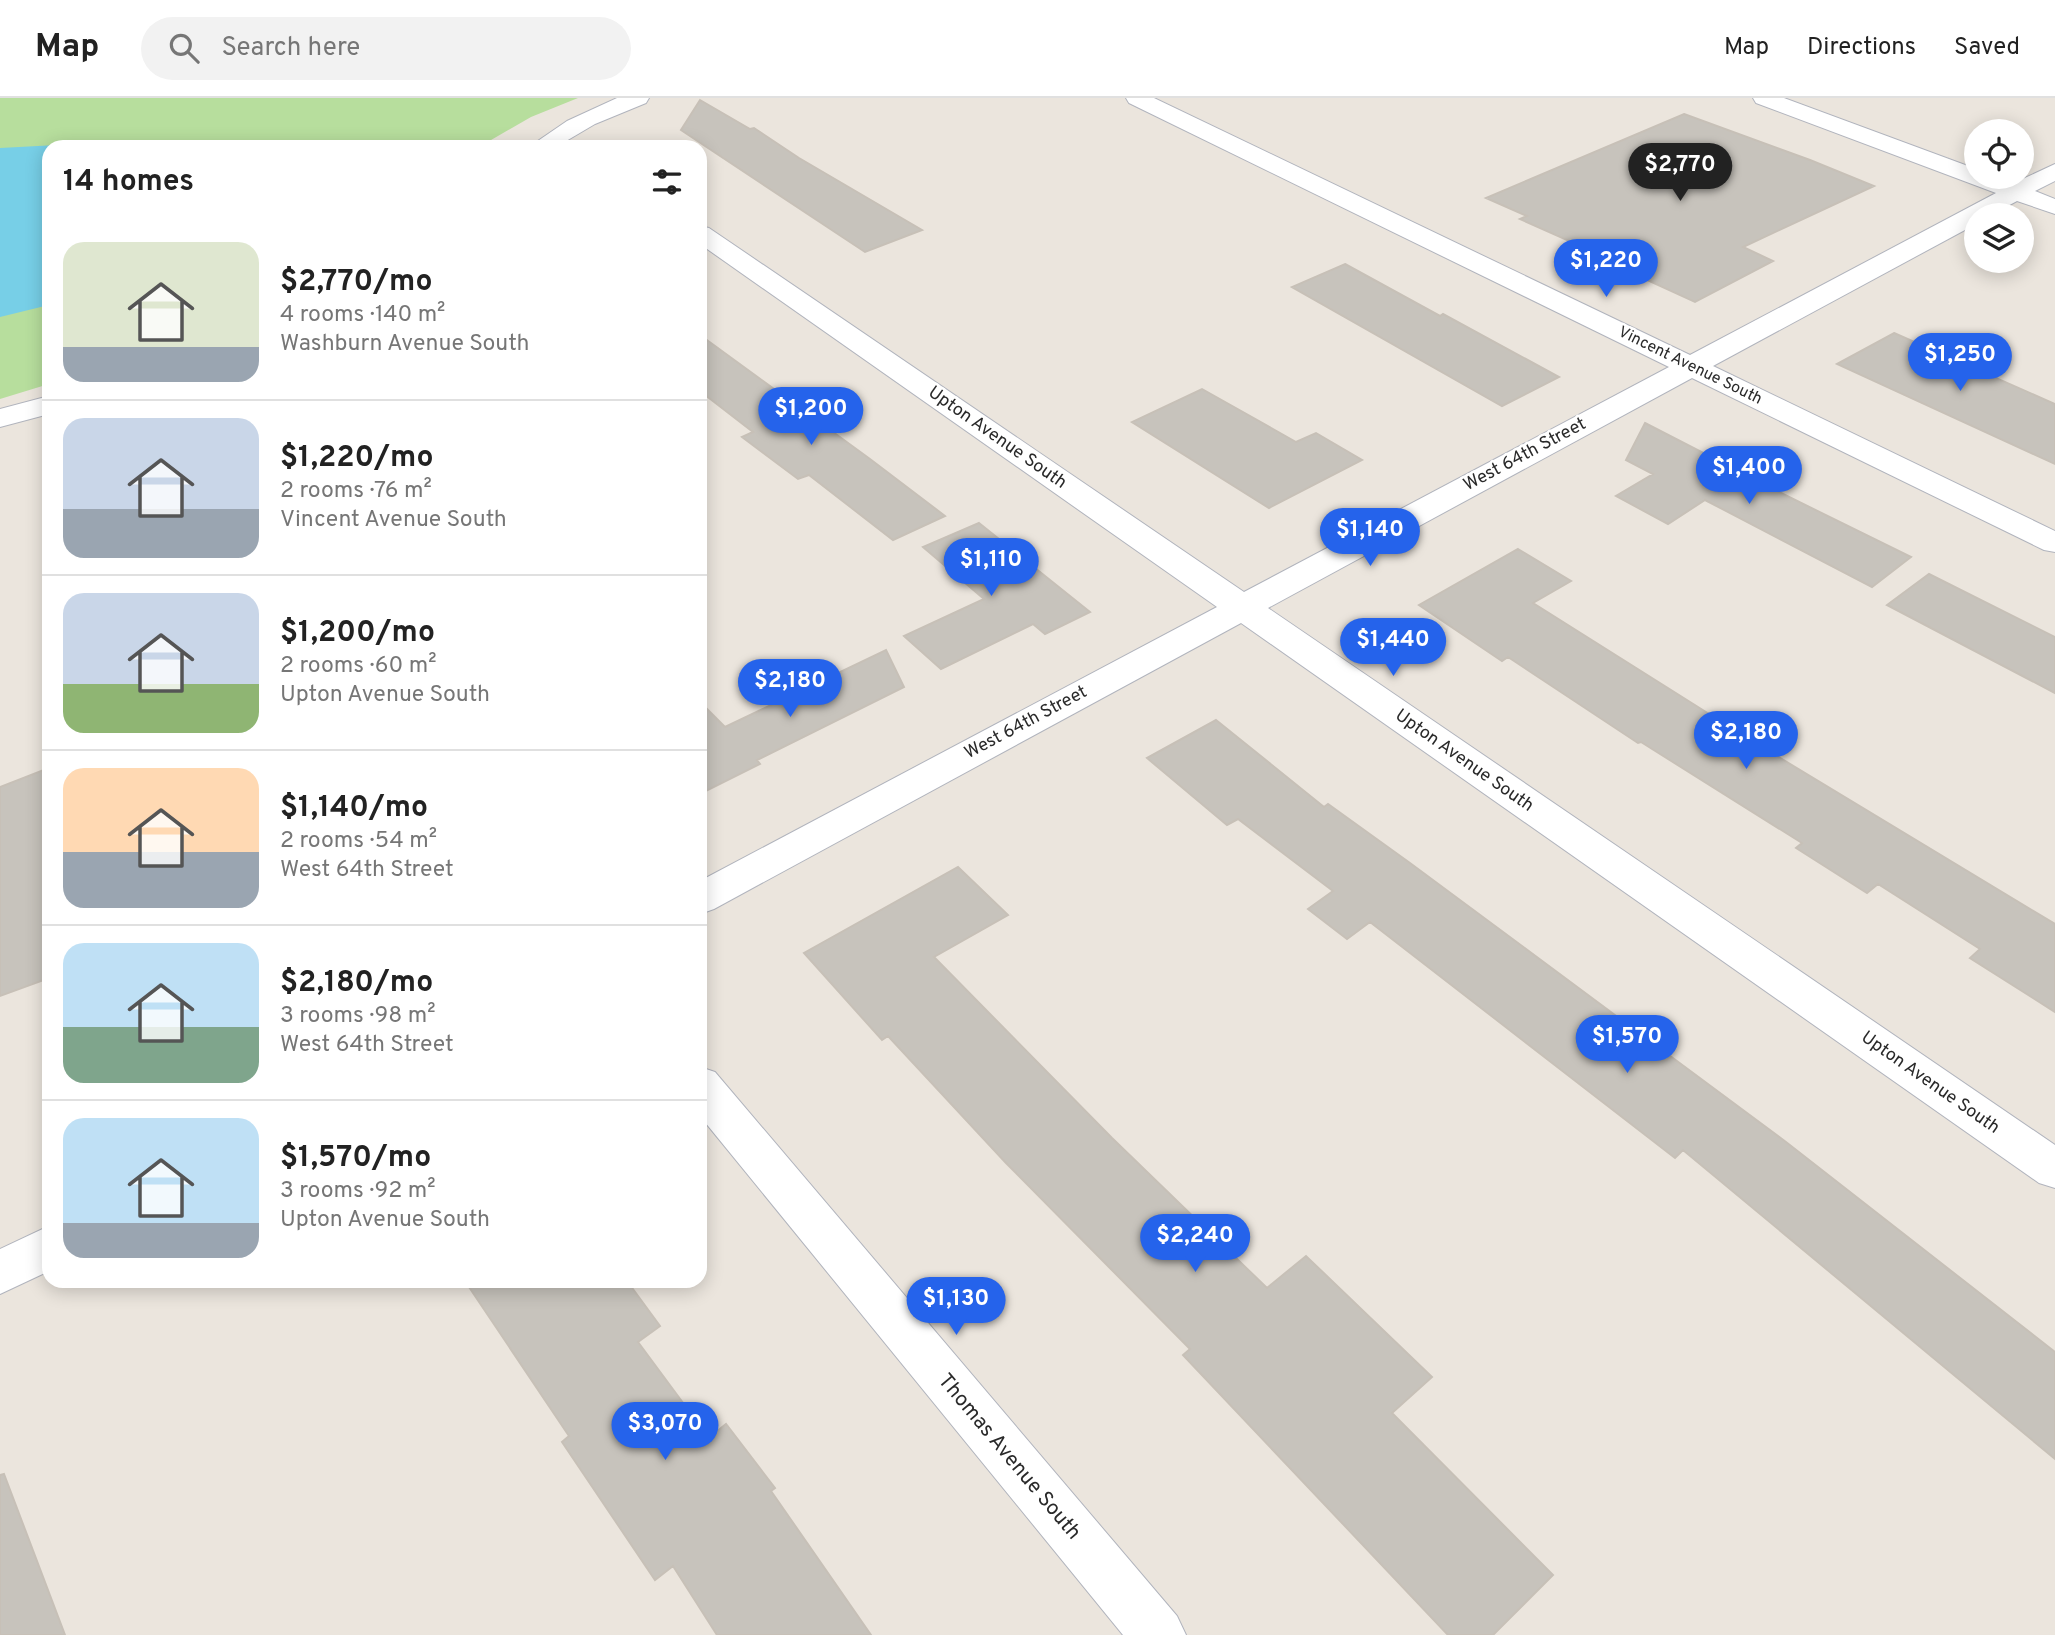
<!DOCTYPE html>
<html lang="en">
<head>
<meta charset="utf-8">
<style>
  :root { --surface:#fff; --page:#f2f2f2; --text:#222; --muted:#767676; --line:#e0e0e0; --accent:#2563eb }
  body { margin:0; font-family:Overpass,sans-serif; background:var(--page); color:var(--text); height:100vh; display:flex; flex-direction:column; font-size:26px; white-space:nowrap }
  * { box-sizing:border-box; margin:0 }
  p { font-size:23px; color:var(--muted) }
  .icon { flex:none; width:38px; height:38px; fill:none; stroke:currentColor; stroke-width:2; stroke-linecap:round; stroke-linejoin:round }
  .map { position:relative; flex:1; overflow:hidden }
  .panel { position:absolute; left:42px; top:42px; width:665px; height:1148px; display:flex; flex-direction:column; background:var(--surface); border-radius:21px; box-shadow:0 4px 18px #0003 }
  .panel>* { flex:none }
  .buttons { position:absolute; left:1964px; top:21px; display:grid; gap:14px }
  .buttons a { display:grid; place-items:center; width:70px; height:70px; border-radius:50%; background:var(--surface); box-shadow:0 4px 18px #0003; font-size:35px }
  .price { position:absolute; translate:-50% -60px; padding:0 16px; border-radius:24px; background:var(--accent); color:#fff; font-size:23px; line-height:46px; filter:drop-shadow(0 2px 4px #0008) }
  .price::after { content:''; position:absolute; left:50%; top:42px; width:21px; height:16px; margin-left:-10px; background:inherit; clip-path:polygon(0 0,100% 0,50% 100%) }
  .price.current { background:#222; color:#fff }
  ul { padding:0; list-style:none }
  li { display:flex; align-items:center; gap:21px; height:175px; padding:0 21px }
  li+li { border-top:2px solid var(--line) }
  li span { display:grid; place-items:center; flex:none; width:196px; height:140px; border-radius:21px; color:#555 }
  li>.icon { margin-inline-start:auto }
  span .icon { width:84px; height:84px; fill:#fffc; stroke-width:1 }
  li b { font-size:30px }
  h2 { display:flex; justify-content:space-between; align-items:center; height:84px; padding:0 21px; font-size:30px }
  header { display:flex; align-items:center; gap:42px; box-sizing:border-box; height:98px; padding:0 35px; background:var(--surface); border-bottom:2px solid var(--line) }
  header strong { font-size:33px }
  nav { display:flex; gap:38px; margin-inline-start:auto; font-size:24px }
  .search { width:490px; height:63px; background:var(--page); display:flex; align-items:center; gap:18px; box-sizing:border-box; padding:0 24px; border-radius:38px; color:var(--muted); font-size:26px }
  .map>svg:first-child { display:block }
  .green { fill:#b7de9d }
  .water { fill:#77cfe7 }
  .building { fill:#c7c3bc; stroke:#c7c0b7; stroke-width:2 }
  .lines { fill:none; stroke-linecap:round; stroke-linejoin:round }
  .street-casing { stroke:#b1b4bd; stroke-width:2 }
  .street { fill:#fff; fill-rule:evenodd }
  .labels { text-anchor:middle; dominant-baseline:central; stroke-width:5; stroke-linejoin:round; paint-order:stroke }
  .far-street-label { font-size:16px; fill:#2a2a2a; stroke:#fff }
  .street-label { font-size:18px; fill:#2a2a2a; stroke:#fff }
  .near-street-label { font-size:21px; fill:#2a2a2a; stroke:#fff }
</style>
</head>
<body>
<header>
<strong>Map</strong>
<div class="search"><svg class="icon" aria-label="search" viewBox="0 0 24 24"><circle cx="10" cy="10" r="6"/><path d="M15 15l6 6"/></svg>Search here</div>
<nav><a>Map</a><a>Directions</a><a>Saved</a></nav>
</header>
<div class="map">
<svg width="2055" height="1537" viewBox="0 0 2055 1537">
  <rect width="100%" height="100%" fill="#ebe5dd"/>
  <path class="green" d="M0 0H578L531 19 479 49H49V286L0 301Z"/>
  <path class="water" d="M114 44 129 49H49V207L0 219V50Z"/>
  <path class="building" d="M700 2 750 31 754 30 799 60 922 132 865 154 681 32Z
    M1684 16 1810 62 1874 88 1743 149 1773 163 1695 204 1599 160 1603 158 1520 121 1527 118 1486 100Z
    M1345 166 1440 218 1443 216 1559 279 1502 308 1292 189Z
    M1894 235 2055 306V366L1837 266Z
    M700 237 870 361 945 418 893 442 809 377 798 381 742 339 753 334 700 293Z
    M1202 291 1296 344 1316 335 1362 362 1269 410 1132 324Z
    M1645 325 1779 394 1911 459 1872 489 1705 402 1668 426 1616 398 1653 376 1626 362Z
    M979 425 1090 514 1045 536 1033 526 941 571 904 538 984 501 923 449Z
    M1518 451 1571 483 1533 505 1752 643 2055 826V914L1970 860 1980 851 1878 786 1867 795 1796 750 1802 745 1641 644 1638 645 1508 559 1502 563 1419 507Z
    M1929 476 2055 539V595L1887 507Z
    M886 552 904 589 757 662 760 666 700 696V604L725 629Z
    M1216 622 1324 709 1328 706 1410 765 1786 1044 2055 1254V1361L1683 1052 1675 1060 1370 824 1347 841 1308 811 1333 793 1238 721 1227 727 1147 660Z
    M49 670V880L0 898V689Z
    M958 769 1008 817 934 859 1112 1040 1267 1190 1306 1158 1432 1279 1392 1315 1553 1477 1493 1537H1448L1183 1257 1190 1251 1006 1065 888 938 882 942 804 855Z
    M465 1183H627L660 1228 638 1244 709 1340 726 1326 775 1390 771 1393 871 1537H717L673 1468 655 1482 562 1344 569 1338Z
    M4 1376 65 1537H0V1377Z"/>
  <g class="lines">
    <defs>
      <path id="street" d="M617 0H649L646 5 595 26 556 49H529L567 23Z
        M1126 0H1154L1690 257 1996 95 1756 5 1753 0H1784L1976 71V79H1996L2014 85 2055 66V83L2035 93 2055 101V116L2017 103 1991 117H1976V126L1713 268 2055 433V454L2044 452 1692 280 1268 510 2055 1047V1090L2039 1085 1241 525 714 811 700 816V783L1217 509 700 146V128L709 130 1244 494 1669 269 1129 5Z
        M49 298V316L0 329V311Z
        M700 969 715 974 1177 1518 1186 1537H1123L700 1018Z
        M49 1128V1173L0 1196V1151Z"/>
    </defs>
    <use href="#street" class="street-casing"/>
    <use href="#street" class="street"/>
  </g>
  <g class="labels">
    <g class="far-street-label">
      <text transform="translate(1690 268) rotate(26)">Vincent Avenue South</text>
    </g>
    <g class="street-label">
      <text transform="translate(997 340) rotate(35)">Upton Avenue South</text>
      <text transform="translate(1525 357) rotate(-28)">West 64th Street</text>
      <text transform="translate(1026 625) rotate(-28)">West 64th Street</text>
      <text transform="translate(1464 663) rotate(35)">Upton Avenue South</text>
      <text transform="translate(1930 985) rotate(35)">Upton Avenue South</text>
    </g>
    <g class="near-street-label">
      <text transform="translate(1009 1359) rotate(50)">Thomas Avenue South</text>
    </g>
  </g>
</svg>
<div class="buttons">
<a><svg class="icon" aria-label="locate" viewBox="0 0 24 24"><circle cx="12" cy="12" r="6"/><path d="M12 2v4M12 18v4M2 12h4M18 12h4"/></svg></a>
<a><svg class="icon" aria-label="layers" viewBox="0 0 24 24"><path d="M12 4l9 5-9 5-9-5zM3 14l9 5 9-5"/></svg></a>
</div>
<b class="price current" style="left:1680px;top:105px">$2,770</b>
<b class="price" style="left:1606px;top:201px">$1,220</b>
<b class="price" style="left:1960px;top:295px">$1,250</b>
<b class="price" style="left:811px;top:349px">$1,200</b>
<b class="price" style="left:1749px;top:408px">$1,400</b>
<b class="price" style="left:1370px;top:470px">$1,140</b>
<b class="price" style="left:991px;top:500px">$1,110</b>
<b class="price" style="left:1393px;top:580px">$1,440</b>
<b class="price" style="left:790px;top:621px">$2,180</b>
<b class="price" style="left:1746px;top:673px">$2,180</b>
<b class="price" style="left:1627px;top:977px">$1,570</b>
<b class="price" style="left:1195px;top:1176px">$2,240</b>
<b class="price" style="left:956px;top:1239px">$1,130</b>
<b class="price" style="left:665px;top:1364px">$3,070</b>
<section class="panel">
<h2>14 homes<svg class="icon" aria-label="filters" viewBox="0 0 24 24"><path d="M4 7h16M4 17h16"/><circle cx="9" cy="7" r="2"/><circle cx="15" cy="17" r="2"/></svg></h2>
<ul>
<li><span style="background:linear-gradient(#dfe7d0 75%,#9aa5b1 0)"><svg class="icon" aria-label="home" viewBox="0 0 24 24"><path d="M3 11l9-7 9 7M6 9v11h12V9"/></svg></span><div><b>$2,770/mo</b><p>4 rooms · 140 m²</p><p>Washburn Avenue South</p></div></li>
<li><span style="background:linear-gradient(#c9d6e8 65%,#9aa5b1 0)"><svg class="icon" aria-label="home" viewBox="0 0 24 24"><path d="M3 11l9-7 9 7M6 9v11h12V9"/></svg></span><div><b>$1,220/mo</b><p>2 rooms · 76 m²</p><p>Vincent Avenue South</p></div></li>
<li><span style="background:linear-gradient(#c9d6e8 65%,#8fb573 0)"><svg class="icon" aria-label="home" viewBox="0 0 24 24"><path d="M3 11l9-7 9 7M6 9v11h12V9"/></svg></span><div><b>$1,200/mo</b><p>2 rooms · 60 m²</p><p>Upton Avenue South</p></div></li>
<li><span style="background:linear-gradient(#ffd9b3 60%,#9aa5b1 0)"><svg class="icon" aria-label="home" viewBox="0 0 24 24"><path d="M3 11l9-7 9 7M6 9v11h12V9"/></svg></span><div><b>$1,140/mo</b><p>2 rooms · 54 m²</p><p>West 64th Street</p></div></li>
<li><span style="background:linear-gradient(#bfe0f5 60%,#7fa58c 0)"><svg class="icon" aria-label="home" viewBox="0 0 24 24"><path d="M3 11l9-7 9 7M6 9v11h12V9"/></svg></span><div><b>$2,180/mo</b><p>3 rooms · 98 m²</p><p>West 64th Street</p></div></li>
<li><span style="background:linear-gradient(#bfe0f5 75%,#9aa5b1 0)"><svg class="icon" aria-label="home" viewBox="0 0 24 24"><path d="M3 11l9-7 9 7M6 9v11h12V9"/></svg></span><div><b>$1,570/mo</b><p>3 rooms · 92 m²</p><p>Upton Avenue South</p></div></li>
</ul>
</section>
</div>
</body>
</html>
